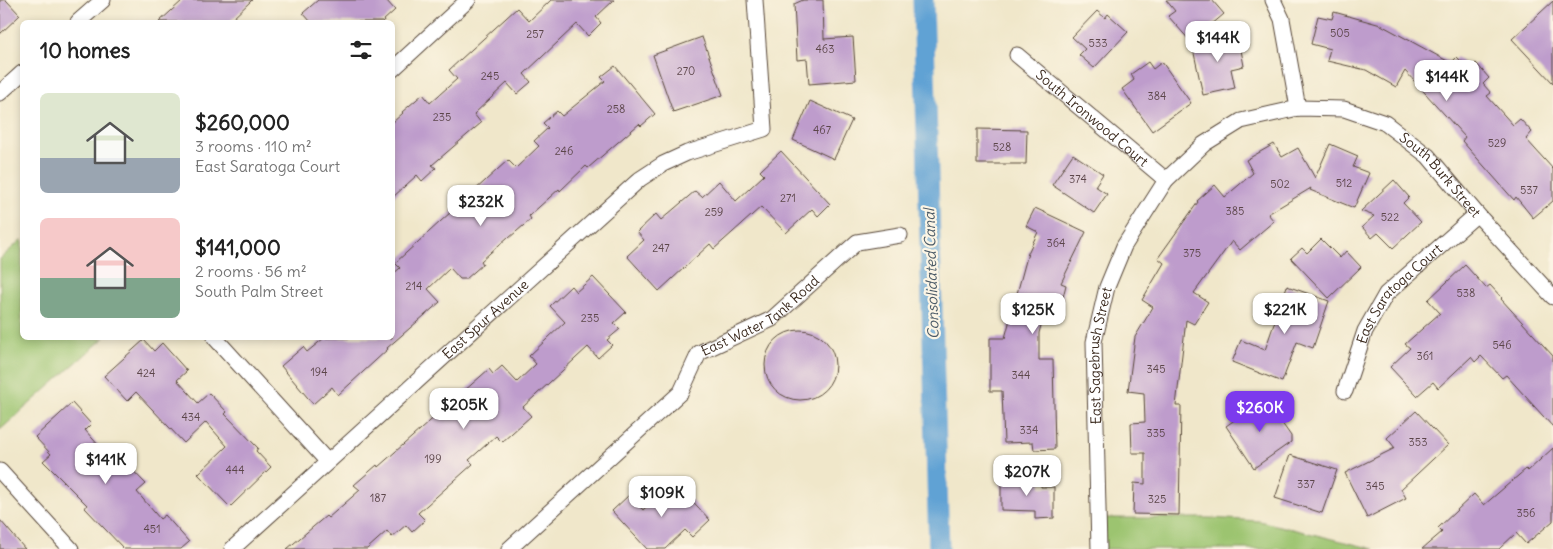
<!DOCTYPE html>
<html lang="en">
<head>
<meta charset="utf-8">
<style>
  :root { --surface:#fff; --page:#f2f2f2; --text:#222; --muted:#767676; --accent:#7c3aed }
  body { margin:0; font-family:Delius,sans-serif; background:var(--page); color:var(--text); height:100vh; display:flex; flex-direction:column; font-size:19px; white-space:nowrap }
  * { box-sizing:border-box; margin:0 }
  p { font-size:16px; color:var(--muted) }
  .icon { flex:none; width:28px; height:28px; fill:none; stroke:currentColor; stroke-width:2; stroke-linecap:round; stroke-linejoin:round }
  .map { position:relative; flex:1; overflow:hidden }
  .details { position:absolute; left:20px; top:20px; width:375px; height:320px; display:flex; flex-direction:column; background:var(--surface); border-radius:8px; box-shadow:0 2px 8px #0003 }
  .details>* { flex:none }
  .price { position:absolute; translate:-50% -42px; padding:0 11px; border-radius:10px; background:#fff; color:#222; font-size:16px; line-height:32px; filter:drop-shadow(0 1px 2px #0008) }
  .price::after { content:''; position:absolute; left:50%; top:30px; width:15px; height:11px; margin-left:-8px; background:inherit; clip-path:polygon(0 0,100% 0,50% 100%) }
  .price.on { background:var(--accent); color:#fff }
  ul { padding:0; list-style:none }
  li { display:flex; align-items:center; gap:15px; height:125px; padding:0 20px }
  li span { display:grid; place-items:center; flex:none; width:140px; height:100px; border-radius:8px; color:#555 }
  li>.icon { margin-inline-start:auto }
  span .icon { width:60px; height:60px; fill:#fffc; stroke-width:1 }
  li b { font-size:21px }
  h2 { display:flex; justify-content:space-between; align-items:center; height:60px; padding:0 20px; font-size:21px }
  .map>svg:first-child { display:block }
  .green { fill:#9cc470; stroke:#6c7747 }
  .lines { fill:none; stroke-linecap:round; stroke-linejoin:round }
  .canal { stroke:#60a2d4; stroke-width:21 }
  .building { fill:#be9ccc }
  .street-casing { stroke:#564638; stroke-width:17 }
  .street { stroke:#fff; stroke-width:15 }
  .labels { text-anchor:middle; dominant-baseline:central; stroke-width:4.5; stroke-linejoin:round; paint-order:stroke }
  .number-label { font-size:11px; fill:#5c464a }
  .street-label { font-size:14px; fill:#3b2a1e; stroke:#fcf5e5 }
  .water-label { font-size:15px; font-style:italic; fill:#4a5a67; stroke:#fcf5e5 }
</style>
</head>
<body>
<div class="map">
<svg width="1553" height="549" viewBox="0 0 1553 549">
  <rect width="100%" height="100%" fill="#fcf5e5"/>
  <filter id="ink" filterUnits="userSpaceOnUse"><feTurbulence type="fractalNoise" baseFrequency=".02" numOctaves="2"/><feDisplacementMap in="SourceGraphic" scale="10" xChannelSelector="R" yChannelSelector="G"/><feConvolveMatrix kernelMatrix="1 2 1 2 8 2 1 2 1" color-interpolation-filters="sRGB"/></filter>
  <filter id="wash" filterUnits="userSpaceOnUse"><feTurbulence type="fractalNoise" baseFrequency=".0096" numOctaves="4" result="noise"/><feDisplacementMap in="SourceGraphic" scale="20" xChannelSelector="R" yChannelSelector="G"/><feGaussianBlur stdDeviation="1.12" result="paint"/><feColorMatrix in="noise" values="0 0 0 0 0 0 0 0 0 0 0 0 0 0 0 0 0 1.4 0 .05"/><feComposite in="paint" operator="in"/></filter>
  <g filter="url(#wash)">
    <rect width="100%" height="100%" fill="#f0e7ca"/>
    <path class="green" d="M22 239V338H104L0 430V259Z
      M1099 518H1210L1259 521 1374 549H1099Z"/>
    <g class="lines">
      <path class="canal" d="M923 0 939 549"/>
    </g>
    <g id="blocks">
      <path class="building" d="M0 0H6L20 15 0 34Z
        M183 0H252L229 22H159Z
        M318 0H386L395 10 382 22H311L303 13Z
        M551 0H614L596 17 601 23 588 36 577 24 524 74 531 82 517 94 507 83 474 114 481 123 432 165 436 168 422 181 417 175 392 198V123L403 113 402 112 423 94 430 103 457 79 449 70 517 8 529 21Z
        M803 0H823L824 39 853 37 856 80 809 84 807 59 797 60 794 4Z
        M1166 0H1212L1224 14 1191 42 1168 16 1175 11Z
        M1553 1V83L1512 39Z
        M1097 11 1105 18 1108 14 1128 32 1094 68 1079 55 1085 49 1072 37Z
        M1334 12 1381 25 1451 63 1457 57 1469 69 1476 63 1489 78 1483 84 1491 93 1487 96 1513 125 1520 119 1532 132 1526 139 1553 169V201L1533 218 1516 197 1514 200 1462 141 1465 137 1405 71 1396 87 1366 70 1327 61 1330 49 1311 44 1318 16 1332 19Z
        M1238 34 1244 66 1231 69 1235 88 1203 95 1192 44Z
        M702 37 723 95 673 112 653 55Z
        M1148 62 1153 69 1162 62 1191 103 1152 131 1122 89 1134 80 1131 74Z
        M615 66 655 114 641 126 639 124 588 168 586 166 560 191 559 189 529 216 531 219 509 238 508 237 481 261 483 264 466 279H460L450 268 428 289 440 302 387 348 388 349 338 395 332 387 313 404 281 366 303 347 307 352 324 338H392V275L400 268 395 263 508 160 516 168 539 146 534 141 548 128 543 123 557 111 562 116 605 81 601 77Z
        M810 101 852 120 834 159 793 140Z
        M977 129 1027 130 1026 164H977Z
        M1274 144 1282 157 1298 148 1315 178 1330 144 1358 156 1353 167 1369 173 1354 208 1310 190 1311 188 1268 214 1274 221 1240 250 1232 241 1194 293 1208 302 1194 324 1186 320 1176 406H1181L1179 515 1133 514 1134 483 1145 484V453H1132L1131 423 1145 422 1144 393 1128 391 1135 337 1153 307 1142 300 1164 263 1158 258 1198 202 1197 201 1215 185 1225 197 1253 173 1246 160Z
        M781 151 830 204 818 216 812 209 786 233 761 207 714 249 710 244 659 291 627 256 644 240 637 232 656 214 661 220 695 191 702 197 719 181 736 201 764 175 760 171Z
        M1073 154 1103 174 1095 186 1107 194 1094 213 1052 185Z
        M1394 180 1409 197 1403 203 1421 222 1393 248 1378 233 1372 238 1362 227 1374 216 1361 211Z
        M1035 208 1086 232 1061 283 1066 285 1058 317 1044 314 1039 333V360H1053L1055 449 1034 450 1033 442 1004 443 1002 391H990V338H1005L1028 253 1038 232 1026 226Z
        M1321 239 1340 258 1346 251 1361 267 1329 298 1291 258 1302 248 1307 253Z
        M1465 265 1486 288 1490 285 1502 298 1501 299 1553 356V427L1506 375 1502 378 1481 356 1475 362 1471 357 1438 388 1433 382 1417 396 1390 367 1410 348 1405 344 1440 313 1428 300Z
        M593 277 626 312 614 323 620 329 607 340 612 345 598 358 588 347 523 407 531 416 502 442 496 436 469 460 473 464 418 513 425 520 412 532 406 525 392 537 387 531 367 549H287L326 516 328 518 360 490 354 485 377 465 378 467 489 369 493 374 502 366 517 382 536 364 529 356 565 322 550 306 571 286 576 292Z
        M1287 286 1329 301 1313 348 1297 342 1282 382 1232 362 1241 340 1265 350Z
        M765 365a35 35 0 1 1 70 0a35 35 0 1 1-70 0Z
        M144 340 154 351 162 343 187 371 177 380 198 403 209 393 227 412 225 414 258 448 256 451 271 467 230 507 198 474 227 446 206 422 184 443 136 392 127 401 104 376Z
        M1265 399 1291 436V442L1254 468 1226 426Z
        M72 403 91 424 85 430 107 455 113 450 146 484 137 492 160 519 165 515 189 542 181 549H124L85 508 87 505 43 461 51 454 35 437Z
        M1416 411 1448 445 1401 489 1406 498 1367 518 1345 473 1395 448 1387 438Z
        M1553 448V521L1526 544 1516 533 1499 549H1422L1442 532 1438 528 1474 494 1484 505 1526 469 1528 471Z
        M1290 455 1337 470 1322 513 1275 498Z
        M1001 473H1017V481L1041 482V487H1054V518L1035 519V511L1001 510Z
        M674 481 710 520 692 537 685 530 665 549H647L612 511 629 495 643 510Z
        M0 520 25 549H0Z"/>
    </g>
  </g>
  <g filter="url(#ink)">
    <use href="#blocks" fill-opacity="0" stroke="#564638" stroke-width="1"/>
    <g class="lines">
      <defs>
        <g id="street">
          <path d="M1273 0 1282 19 1298 108"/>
          <path d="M78 22 103 0"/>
          <path id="s1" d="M1017 55 1166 180"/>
          <path d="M392 70 468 0"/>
          <path d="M0 93 22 73"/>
          <path d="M215 338 327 461"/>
          <path id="s2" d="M1345 391 1365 331 1386 294 1477 214"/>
          <path d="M0 471 71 549"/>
          <path id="s3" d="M232 549 640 179 663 164 687 153 764 129 755 0"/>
          <path id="s4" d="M509 549 681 392 699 353 772 319 857 242 900 235"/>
          <path id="s5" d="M1099 549 1094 342 1107 287 1124 246 1166 180 1204 144 1241 121 1298 108 1344 109 1385 123 1428 156 1477 214 1553 297"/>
        </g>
      </defs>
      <use href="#street" class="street-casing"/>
      <use href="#street" class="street"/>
    </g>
  </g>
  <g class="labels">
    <g class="number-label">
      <text x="1340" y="33">505</text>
      <text x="535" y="34">257</text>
      <text x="1098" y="43">533</text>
      <text x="825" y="49">463</text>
      <text x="686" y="71">270</text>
      <text x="490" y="76">245</text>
      <text x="1157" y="96">384</text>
      <text x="616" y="109">258</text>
      <text x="442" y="117">235</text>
      <text x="822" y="130">467</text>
      <text x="1497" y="143">529</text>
      <text x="1002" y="147">528</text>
      <text x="564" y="151">246</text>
      <text x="1078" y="179">374</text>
      <text x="1344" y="183">512</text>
      <text x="1280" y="184">502</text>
      <text x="1529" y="190">537</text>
      <text x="788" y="198">271</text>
      <text x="1235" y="211">385</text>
      <text x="714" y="212">259</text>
      <text x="1390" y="217">522</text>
      <text x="1056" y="243">364</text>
      <text x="661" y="248">247</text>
      <text x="1192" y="253">375</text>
      <text x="414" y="286">214</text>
      <text x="1466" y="293">538</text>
      <text x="590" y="318">235</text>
      <text x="1502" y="345">546</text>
      <text x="1425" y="356">361</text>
      <text x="1156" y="369">345</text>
      <text x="319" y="372">194</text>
      <text x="146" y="373">424</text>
      <text x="1021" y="375">344</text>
      <text x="191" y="417">434</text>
      <text x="1029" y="430">334</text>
      <text x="1156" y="433">335</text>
      <text x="1418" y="442">353</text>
      <text x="433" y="459">199</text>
      <text x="235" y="470">444</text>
      <text x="1306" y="484">337</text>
      <text x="1375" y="486">345</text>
      <text x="378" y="498">187</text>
      <text x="1157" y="499">325</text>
      <text x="1526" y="513">356</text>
      <text x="152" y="529">451</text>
    </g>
    <g class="street-label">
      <text stroke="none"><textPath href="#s1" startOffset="98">South Ironwood Court</textPath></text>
      <text stroke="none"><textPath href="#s5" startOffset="706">South Burk Street</textPath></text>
      <text stroke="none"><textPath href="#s2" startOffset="114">East Saratoga Court</textPath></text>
      <text stroke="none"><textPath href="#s4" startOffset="348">East Water Tank Road</textPath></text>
      <text stroke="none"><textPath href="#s3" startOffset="342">East Spur Avenue</textPath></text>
      <text stroke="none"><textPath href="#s5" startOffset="194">East Sagebrush Street</textPath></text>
    </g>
    <g class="water-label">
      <text transform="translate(931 274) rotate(-92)">Consolidated Canal</text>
    </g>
  </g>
</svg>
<b class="price" style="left:1218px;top:63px">$144K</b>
<b class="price" style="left:1447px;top:102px">$144K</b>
<b class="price" style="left:481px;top:227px">$232K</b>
<b class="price" style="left:1033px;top:335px">$125K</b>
<b class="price" style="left:1285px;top:335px">$221K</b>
<b class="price" style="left:464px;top:430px">$205K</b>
<b class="price on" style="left:1260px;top:433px">$260K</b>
<b class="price" style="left:106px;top:485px">$141K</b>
<b class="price" style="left:1027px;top:497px">$207K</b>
<b class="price" style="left:662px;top:518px">$109K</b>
<section class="details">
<h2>10 homes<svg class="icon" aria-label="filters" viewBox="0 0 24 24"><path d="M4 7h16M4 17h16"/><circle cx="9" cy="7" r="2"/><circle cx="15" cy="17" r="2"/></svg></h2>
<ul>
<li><span style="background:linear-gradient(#dfe7d0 65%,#9aa5b1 0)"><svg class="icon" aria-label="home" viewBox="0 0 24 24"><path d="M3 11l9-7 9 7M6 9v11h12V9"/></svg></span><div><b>$260,000</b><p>3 rooms · 110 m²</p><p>East Saratoga Court</p></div></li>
<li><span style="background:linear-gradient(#f6c9c9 60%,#7fa58c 0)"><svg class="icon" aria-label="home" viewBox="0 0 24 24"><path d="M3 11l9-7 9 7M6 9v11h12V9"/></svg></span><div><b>$141,000</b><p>2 rooms · 56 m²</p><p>South Palm Street</p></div></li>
</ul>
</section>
</div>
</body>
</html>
